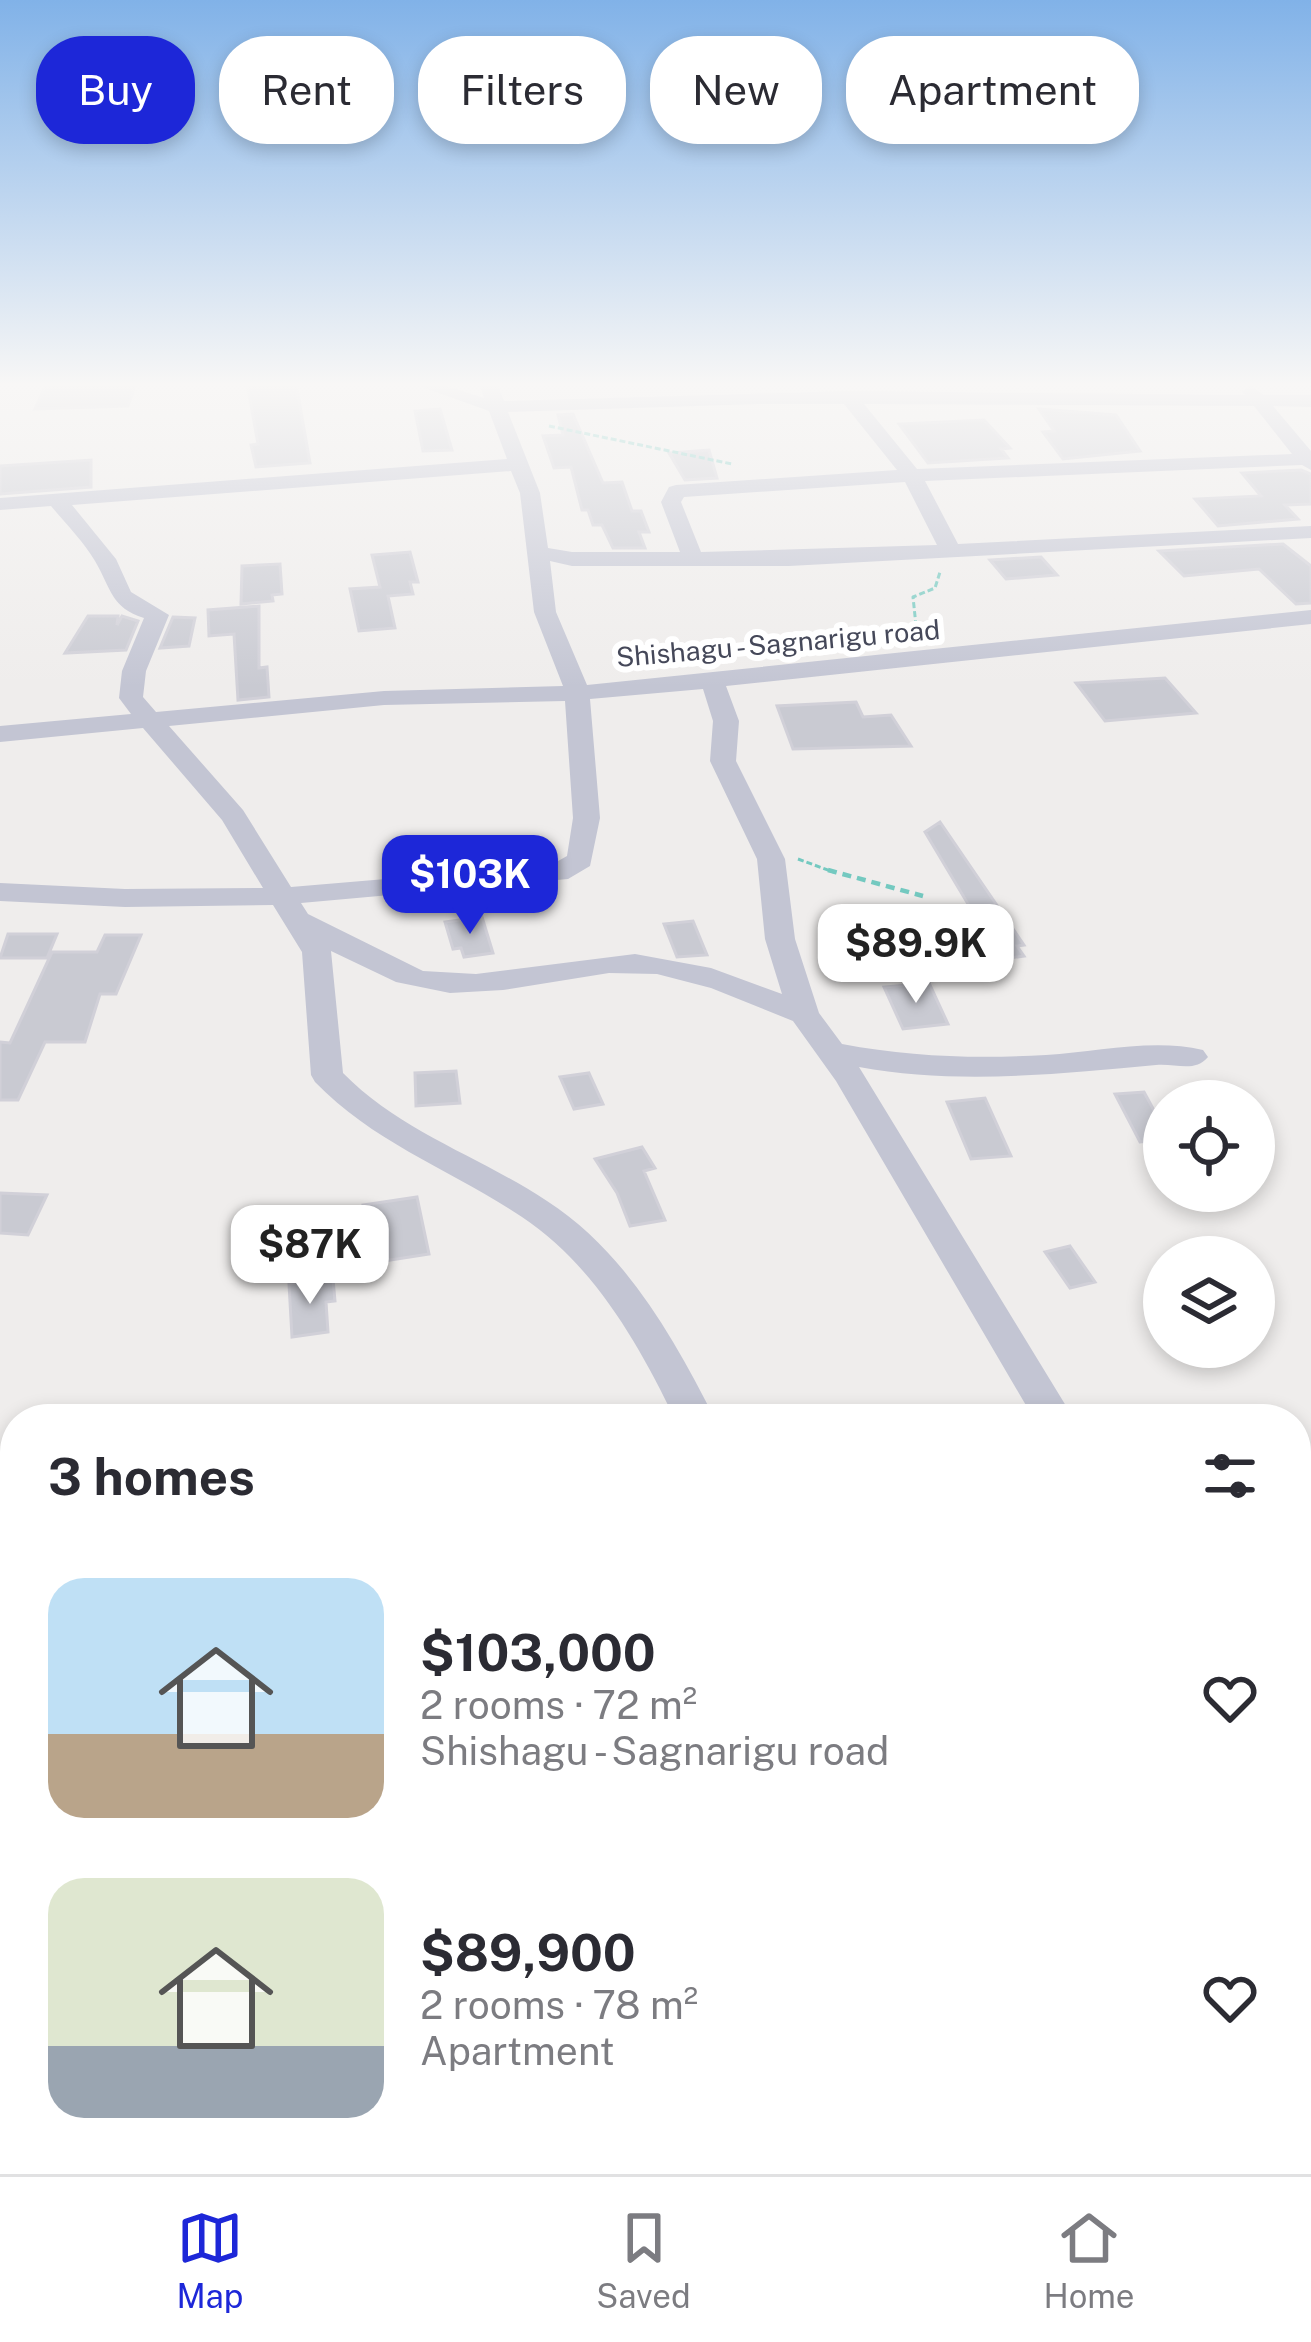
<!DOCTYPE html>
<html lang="en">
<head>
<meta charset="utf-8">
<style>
  :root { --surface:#fff; --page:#f7f7f7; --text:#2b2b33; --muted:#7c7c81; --line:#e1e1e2; --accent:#1d27d8 }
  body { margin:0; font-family:"Public Sans",sans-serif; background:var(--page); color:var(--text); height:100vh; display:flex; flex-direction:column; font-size:45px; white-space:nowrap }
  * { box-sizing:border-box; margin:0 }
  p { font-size:39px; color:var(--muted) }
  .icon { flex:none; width:66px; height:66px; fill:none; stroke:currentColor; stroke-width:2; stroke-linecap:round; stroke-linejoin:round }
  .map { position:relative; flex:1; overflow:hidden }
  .panel { position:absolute; left:0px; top:1404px; width:1311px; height:771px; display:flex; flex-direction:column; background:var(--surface); border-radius:48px 48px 0 0; box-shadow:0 6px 18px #0003 }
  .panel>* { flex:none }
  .guide { position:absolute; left:36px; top:36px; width:1239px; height:108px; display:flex; gap:24px }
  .fabs { position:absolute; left:1143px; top:1080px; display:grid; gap:24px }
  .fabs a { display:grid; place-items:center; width:132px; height:132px; border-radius:50%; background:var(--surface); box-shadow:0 6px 18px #0003; font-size:60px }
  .price { position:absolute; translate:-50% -102px; padding:0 27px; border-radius:24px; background:#fff; color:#222; font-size:39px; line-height:78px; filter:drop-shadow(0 3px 6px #0008) }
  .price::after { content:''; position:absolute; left:50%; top:72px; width:36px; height:27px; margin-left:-18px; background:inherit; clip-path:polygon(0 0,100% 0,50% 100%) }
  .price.active { background:var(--accent); color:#fff }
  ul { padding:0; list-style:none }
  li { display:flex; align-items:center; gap:36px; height:300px; padding:0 48px }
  li span { display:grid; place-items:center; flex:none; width:336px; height:240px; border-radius:36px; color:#555 }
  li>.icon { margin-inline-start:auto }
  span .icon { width:144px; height:144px; fill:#fffc; stroke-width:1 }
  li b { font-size:51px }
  h2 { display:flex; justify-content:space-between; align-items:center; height:144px; padding:0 48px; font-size:51px }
  .chip { padding:0 42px; border-radius:48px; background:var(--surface); box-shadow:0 6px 18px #0003; font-size:42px; line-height:108px }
  .chip.active { background:var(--accent); color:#fff }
  .dock { display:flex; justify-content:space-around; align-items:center; height:168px; border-top:3px solid var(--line); background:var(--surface); font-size:33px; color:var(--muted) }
  .dock a { display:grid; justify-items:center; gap:6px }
  .dock .active { color:var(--accent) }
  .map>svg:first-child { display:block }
  .building { fill:#c9cad2; stroke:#d1d0d8; stroke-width:3 }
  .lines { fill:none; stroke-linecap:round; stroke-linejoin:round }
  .path-far2 { stroke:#74c9c0; stroke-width:3; stroke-dasharray:6 3; stroke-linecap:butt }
  .path-far1 { stroke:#74c9c0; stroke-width:4.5; stroke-dasharray:9 6; stroke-linecap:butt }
  .path { stroke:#74c9c0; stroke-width:8; stroke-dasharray:14 9; stroke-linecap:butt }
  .street { fill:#c3c5d3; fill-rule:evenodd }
  .labels { text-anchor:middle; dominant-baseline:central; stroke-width:12; stroke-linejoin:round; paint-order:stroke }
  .far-street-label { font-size:27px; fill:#454859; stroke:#fff }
</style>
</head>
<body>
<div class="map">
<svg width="1311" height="2174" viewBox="0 0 1311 2174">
  <rect width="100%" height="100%" fill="#efedec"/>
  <path class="building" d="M136 383 128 406 35 409 46 384Z
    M247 383H296L310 463 256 467 251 445 258 444Z
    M440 409 452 450 423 451 415 411Z
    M1039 409 1116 415 1140 451 1063 459 1043 432 1054 431Z
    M573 414 603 483 622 482 632 511H641L649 532H639L645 548H613L602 525H593L588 510H582L571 467 554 468 543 436 563 435 558 415Z
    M984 420 1010 448 1001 449 1008 458 928 463 899 424Z
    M709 450 717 478 685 480 669 453Z
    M91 460V487L0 494V466Z
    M1301 470 1311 474V504L1285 505 1298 519 1218 526 1195 499 1261 496 1242 473Z
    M1283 544 1311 566V603L1296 604 1259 569 1184 576 1159 551Z
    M410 552 418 582H410L413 594 388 596 395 628 359 631 350 589 380 587 372 555Z
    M1041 557 1057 575 1006 579 990 560Z
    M280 564 282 594 272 595 273 601 241 604 242 566Z
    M259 606V668L267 667 269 697 238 700 234 634 209 636 208 610Z
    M88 616H118L117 625 122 616 138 621 126 650 65 653Z
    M173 617 195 618 189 646 160 648Z
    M1165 678 1196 713 1105 721 1076 683Z
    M856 702 863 717 891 715 911 746 793 749 777 706Z
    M940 822 1024 945 1017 946 1024 956 982 962 986 968 930 974 913 940H919L915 931 974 926 964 910 971 909 925 832Z
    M482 917 493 953 464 957 461 948 453 949 445 922Z
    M693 921 707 955 677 957 664 924Z
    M8 934H57L47 958H0Z
    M105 935H141L116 994H100L85 1042H45L18 1100H0V1042L10 1043 52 952H97Z
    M929 983 948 1024 903 1029 884 987Z
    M456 1071 460 1103 416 1106 415 1073Z
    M589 1073 603 1104 574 1109 560 1077Z
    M1144 1092 1164 1129V1140L1140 1142 1115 1094Z
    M985 1098 1011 1156 971 1159 947 1102Z
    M642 1147 655 1168 644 1171 665 1220 630 1226 617 1193 595 1159Z
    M0 1193 47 1195 28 1235 0 1233Z
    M417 1197 429 1254 352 1266 348 1240 369 1237 363 1205Z
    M1070 1246 1095 1282 1070 1288 1045 1252Z
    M333 1279 335 1301 326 1302 328 1332 292 1337 289 1284Z"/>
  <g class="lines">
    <path class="path-far2" d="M549 426 732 464
      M917 635 913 597 935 588 940 572
      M798 859 836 873"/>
    <path class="path-far1" d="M828 870 923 896"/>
    <path class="path" d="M1142 2160 1160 2174"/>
    <path class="street" d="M411 383H437L484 398 479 383H497L504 401 848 391 1245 395 1242 391 1251 386 1264 395H1311V407L1273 406 1311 451V470L1302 465 925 481 958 544 1311 526V538L789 566H572L550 561 556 612 587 685 1311 610V624L726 686 739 721 736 761 785 859 795 939 819 1013 842 1044C910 1057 978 1059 1046 1055 1097 1052 1153 1038 1203 1050L1208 1057C1195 1073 1175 1063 1156 1065 1058 1074 957 1085 859 1067L1074 1419H1034L836 1081 793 1021 711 988 657 974 609 973 503 990 450 993 396 982 331 951 343 1073C401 1132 479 1156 547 1201 626 1252 673 1337 715 1419H675C638 1343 594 1265 522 1217 452 1170 375 1144 315 1082L311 1075 302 952 273 905 125 907 0 901V883L125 889 263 888 222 820 143 728 0 742V726L131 714 119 698 122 671 144 618C111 608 111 588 95 561 84 542 66 524 51 506L0 510V498L507 459 489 411ZM759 404H844L897 470 676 485 669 487 661 502 680 552H572L548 548 540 493 508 412ZM864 404 1254 406 1292 454 917 469ZM511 471 520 493 534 612 563 686 384 691 156 712 143 697 146 671 169 615 131 592 116 559 72 505ZM905 482 937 545 701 552 681 502 684 497ZM703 689 713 721 710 761 757 859 765 939 782 994 711 968 635 954 476 974 423 971 308 914 301 903 568 879 590 866 600 818 590 699ZM565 701 573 818 567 856 551 865 291 887 243 810 169 726 384 705Z
      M1296 1722 1311 1727V1782L1296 1777Z"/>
  </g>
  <linearGradient id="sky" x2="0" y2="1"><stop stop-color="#81b2e8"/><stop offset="0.56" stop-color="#f8f7f6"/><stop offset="1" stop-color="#f8f7f6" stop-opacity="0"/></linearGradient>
  <rect width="1311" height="687" fill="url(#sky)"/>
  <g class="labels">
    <g class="far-street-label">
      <text transform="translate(778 643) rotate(-5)">Shishagu - Sagnarigu road</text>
    </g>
  </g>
</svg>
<div class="fabs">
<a><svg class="icon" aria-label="locate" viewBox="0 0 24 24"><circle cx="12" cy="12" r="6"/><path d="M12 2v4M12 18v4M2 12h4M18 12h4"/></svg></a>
<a><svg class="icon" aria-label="layers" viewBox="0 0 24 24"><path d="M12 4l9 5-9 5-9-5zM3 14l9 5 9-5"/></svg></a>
</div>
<b class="price active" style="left:470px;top:937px">$103K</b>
<b class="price" style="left:916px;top:1006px">$89.9K</b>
<b class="price" style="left:310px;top:1307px">$87K</b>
<div class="guide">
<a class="chip active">Buy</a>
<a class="chip">Rent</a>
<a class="chip">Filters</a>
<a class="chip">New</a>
<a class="chip">Apartment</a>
</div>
<section class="panel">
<h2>3 homes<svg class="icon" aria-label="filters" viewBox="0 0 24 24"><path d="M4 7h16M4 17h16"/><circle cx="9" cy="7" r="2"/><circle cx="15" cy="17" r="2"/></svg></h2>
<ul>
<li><span style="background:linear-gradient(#bfe0f5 65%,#b9a48a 0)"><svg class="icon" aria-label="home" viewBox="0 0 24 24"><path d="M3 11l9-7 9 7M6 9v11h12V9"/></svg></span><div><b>$103,000</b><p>2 rooms · 72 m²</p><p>Shishagu - Sagnarigu road</p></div><svg class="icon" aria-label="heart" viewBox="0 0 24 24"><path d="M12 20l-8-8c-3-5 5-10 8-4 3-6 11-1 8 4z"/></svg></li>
<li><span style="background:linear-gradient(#dfe7d0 70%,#9aa5b1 0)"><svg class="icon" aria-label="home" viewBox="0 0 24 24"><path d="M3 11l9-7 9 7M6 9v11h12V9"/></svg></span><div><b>$89,900</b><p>2 rooms · 78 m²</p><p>Apartment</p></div><svg class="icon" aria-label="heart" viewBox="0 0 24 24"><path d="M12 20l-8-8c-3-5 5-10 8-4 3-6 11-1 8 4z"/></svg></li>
</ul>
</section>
</div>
<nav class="dock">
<a class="active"><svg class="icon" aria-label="map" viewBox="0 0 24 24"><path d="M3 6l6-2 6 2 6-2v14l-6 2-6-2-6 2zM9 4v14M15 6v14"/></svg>Map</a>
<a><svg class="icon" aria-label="saved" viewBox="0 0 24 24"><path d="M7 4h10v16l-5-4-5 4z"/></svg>Saved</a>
<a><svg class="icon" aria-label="home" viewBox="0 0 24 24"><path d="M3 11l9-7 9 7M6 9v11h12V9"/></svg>Home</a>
</nav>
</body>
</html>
